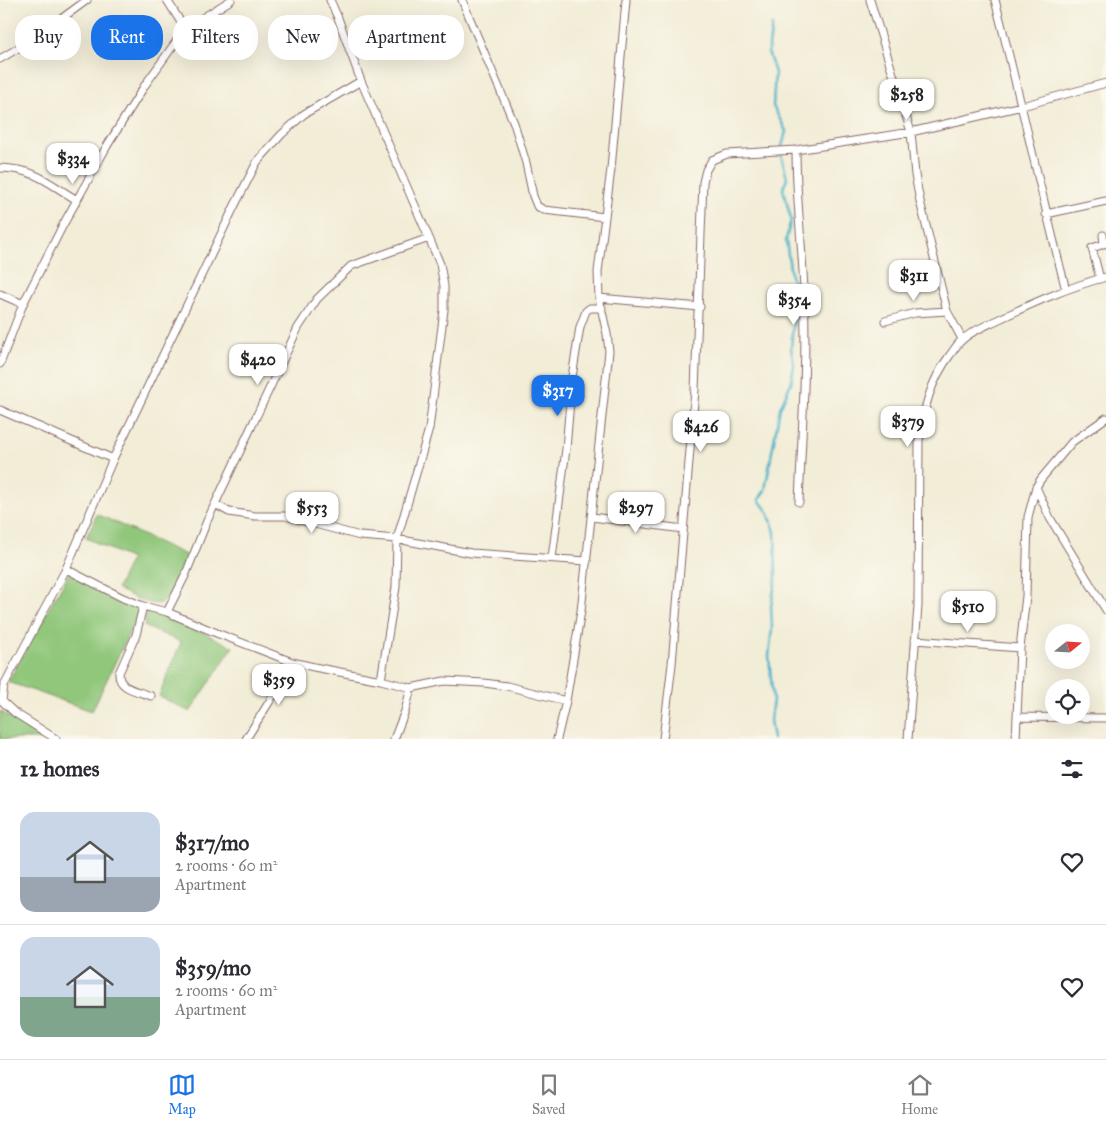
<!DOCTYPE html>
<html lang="en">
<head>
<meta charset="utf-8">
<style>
  :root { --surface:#fff; --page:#f7f7f7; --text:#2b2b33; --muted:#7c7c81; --line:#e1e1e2; --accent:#1a73e8 }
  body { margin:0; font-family:"IM FELL Great Primer",serif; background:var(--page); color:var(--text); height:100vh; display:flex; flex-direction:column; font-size:19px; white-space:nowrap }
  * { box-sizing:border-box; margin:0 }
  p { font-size:16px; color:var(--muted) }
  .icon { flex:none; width:28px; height:28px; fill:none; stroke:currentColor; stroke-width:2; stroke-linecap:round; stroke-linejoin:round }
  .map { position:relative; height:739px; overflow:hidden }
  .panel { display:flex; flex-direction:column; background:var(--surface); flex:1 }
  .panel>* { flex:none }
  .top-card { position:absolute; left:15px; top:15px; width:500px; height:45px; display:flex; gap:10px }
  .needle { width:32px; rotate:72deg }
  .tools { position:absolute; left:1045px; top:624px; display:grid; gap:10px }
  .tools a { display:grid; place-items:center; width:45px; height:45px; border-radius:50%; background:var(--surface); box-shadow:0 5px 20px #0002; font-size:25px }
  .price { position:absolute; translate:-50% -42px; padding:0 11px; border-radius:10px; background:#fff; color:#222; font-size:16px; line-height:32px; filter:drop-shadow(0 1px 2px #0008) }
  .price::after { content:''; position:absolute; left:50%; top:30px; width:15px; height:11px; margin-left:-8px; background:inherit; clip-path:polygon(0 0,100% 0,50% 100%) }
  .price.current { background:var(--accent); color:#fff }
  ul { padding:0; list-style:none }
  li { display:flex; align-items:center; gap:15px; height:125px; padding:0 20px }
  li+li { border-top:1px solid var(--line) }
  li span { display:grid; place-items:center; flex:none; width:140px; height:100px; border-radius:15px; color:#555 }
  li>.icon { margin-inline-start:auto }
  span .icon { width:60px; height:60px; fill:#fffc; stroke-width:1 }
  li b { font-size:21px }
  h2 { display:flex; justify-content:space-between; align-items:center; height:60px; padding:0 20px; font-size:21px }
  .tag { padding:0 18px; border-radius:20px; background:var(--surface); box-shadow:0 5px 20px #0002; font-size:18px; line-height:45px }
  .tag.current { background:var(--accent); color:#fff }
  .tabs { display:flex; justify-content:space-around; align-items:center; height:70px; border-top:1px solid var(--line); background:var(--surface); font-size:14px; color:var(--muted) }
  .tabs a { display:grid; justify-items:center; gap:2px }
  .tabs .current { color:var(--accent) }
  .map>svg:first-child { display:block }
  .green { fill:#90c77a; stroke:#6d7352 }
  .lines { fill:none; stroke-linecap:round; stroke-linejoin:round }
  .stream { stroke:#4bb2c9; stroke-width:2.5 }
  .minor-casing { stroke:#856767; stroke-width:9 }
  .minor { stroke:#fff; stroke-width:7 }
</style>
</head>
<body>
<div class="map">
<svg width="1106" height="739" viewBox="0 0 1106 739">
  <rect width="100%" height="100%" fill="#fbf7ec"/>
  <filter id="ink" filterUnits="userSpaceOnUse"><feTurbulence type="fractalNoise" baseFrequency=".02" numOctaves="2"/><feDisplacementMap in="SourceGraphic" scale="10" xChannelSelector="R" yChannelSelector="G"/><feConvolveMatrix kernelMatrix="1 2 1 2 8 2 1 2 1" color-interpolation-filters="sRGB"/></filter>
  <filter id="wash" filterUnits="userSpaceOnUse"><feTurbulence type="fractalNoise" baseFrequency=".0096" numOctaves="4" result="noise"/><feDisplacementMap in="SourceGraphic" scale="20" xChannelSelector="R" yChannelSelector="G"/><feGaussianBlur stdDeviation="1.12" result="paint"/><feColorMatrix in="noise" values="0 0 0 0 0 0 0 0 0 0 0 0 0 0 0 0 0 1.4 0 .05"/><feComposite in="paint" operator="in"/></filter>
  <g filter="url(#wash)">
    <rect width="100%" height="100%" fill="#f2edd7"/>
    <path class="green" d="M97 514 190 557C168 604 170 617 117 589L131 559 86 538Z
      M69 573 140 610 92 711 8 682Z
      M157 612 167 615 233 647 190 712 159 696 181 642 144 626 147 613Z
      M0 711 44 739H0Z"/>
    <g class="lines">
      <path class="stream" d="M772 26 768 52 775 73 773 106 786 131 782 147
        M773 739 770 720 773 700 769 656 772 628 771 606 776 578 775 532 768 512 759 500 765 490 780 408 791 383 794 365 791 348 794 315 791 303 795 292 791 276 786 240 791 219 783 189 787 178 781 154"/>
    </g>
  </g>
  <g filter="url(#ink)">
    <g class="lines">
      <defs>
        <path id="minor" d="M167 0 185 29
          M330 0 338 18 361 81 429 238 440 264 444 286V310L429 429 397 539 396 587 381 680
          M462 0 514 123 526 163 533 196 537 206 544 210 605 217
          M870 0 911 132 915 175 920 201 947 311 962 339
          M995 0C1020 96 1041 194 1066 290
          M0 59 35 38 87 0
          M796 150C796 197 802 243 804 290 807 361 802 432 799 502
          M0 168C36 169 48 183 77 200
          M1046 214 1106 201
          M1100 279 1092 248 1104 244 1103 235
          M0 294 23 304
          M599 298 700 307
          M885 321 915 313 947 311
          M0 364 23 304 63 225 107 146 145 85 185 29 231 0
          M0 410 113 459
          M1036 487 1050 518 1106 610
          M215 504 229 512 255 516H285L360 536 397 539 471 553 587 561
          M592 517 683 529
          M552 558 566 449 572 377 580 327 586 311 590 308H602
          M66 569 123 598 143 606 167 612 219 634 292 662 314 667 381 680 411 688 444 681 484 683 507 686 566 701
          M143 606 136 635 119 673C118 689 138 691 151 696
          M167 612 185 576 207 521 298 328 317 299 351 266 429 238
          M915 640 1020 648
          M1017 717 1106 718
          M56 739 15 713 2 701 4 685 66 569 113 459 234 207 257 162 281 135 304 114 361 81
          M246 739 278 688 292 662
          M394 739 405 711 411 688
          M557 739 566 701 581 611 609 351 607 334 599 298 598 272 611 169 626 0
          M663 739 672 664 695 390 703 182 706 170 712 160 727 154 796 150 911 132 1022 106 1106 83
          M908 739 918 606 919 441C924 408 930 382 950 355 954 350 957 344 962 340 970 332 985 326 995 321 1031 304 1068 287 1106 277
          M1016 739 1020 648 1026 596 1028 517 1036 487 1041 479 1072 442 1106 418"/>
      </defs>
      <use href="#minor" class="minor-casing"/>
      <use href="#minor" class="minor"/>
    </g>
  </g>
</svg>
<div class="tools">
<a><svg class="needle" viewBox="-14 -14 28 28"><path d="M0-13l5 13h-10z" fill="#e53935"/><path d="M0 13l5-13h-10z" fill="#7c7c81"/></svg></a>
<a><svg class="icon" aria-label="locate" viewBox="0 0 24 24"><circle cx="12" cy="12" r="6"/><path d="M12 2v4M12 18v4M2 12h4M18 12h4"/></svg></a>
</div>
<b class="price" style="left:907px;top:121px">$258</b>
<b class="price" style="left:73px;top:185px">$334</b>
<b class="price" style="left:914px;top:302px">$311</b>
<b class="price" style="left:794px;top:326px">$354</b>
<b class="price" style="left:258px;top:386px">$420</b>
<b class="price current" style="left:558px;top:417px">$317</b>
<b class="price" style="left:908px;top:448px">$379</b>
<b class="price" style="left:701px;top:453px">$426</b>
<b class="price" style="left:312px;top:534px">$553</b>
<b class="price" style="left:636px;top:534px">$297</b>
<b class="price" style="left:968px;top:633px">$510</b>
<b class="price" style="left:279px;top:706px">$359</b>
<div class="top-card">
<a class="tag">Buy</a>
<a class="tag current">Rent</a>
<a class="tag">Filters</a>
<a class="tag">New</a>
<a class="tag">Apartment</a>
</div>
</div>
<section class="panel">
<h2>12 homes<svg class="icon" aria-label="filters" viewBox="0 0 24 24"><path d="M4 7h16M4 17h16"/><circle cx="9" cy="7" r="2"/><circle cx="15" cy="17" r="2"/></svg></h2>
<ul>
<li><span style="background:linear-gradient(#c9d6e8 65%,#9aa5b1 0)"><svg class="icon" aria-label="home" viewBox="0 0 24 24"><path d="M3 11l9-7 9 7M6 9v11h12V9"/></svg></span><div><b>$317/mo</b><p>2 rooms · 60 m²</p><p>Apartment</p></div><svg class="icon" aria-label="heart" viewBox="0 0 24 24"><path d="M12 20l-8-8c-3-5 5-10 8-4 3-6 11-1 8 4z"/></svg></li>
<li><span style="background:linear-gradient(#c9d6e8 60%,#7fa58c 0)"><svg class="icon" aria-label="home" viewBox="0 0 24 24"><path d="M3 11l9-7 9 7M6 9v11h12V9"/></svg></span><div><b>$359/mo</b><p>2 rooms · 60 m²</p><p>Apartment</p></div><svg class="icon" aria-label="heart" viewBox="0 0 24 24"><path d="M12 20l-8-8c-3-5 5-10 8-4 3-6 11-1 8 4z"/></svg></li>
</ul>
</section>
<nav class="tabs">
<a class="current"><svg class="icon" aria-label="map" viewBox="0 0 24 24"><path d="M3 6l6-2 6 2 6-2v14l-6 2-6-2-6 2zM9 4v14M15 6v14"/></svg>Map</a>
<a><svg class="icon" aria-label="saved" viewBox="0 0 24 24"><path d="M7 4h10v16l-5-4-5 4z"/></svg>Saved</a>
<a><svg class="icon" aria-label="home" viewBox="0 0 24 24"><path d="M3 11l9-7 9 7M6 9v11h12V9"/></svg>Home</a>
</nav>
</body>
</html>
